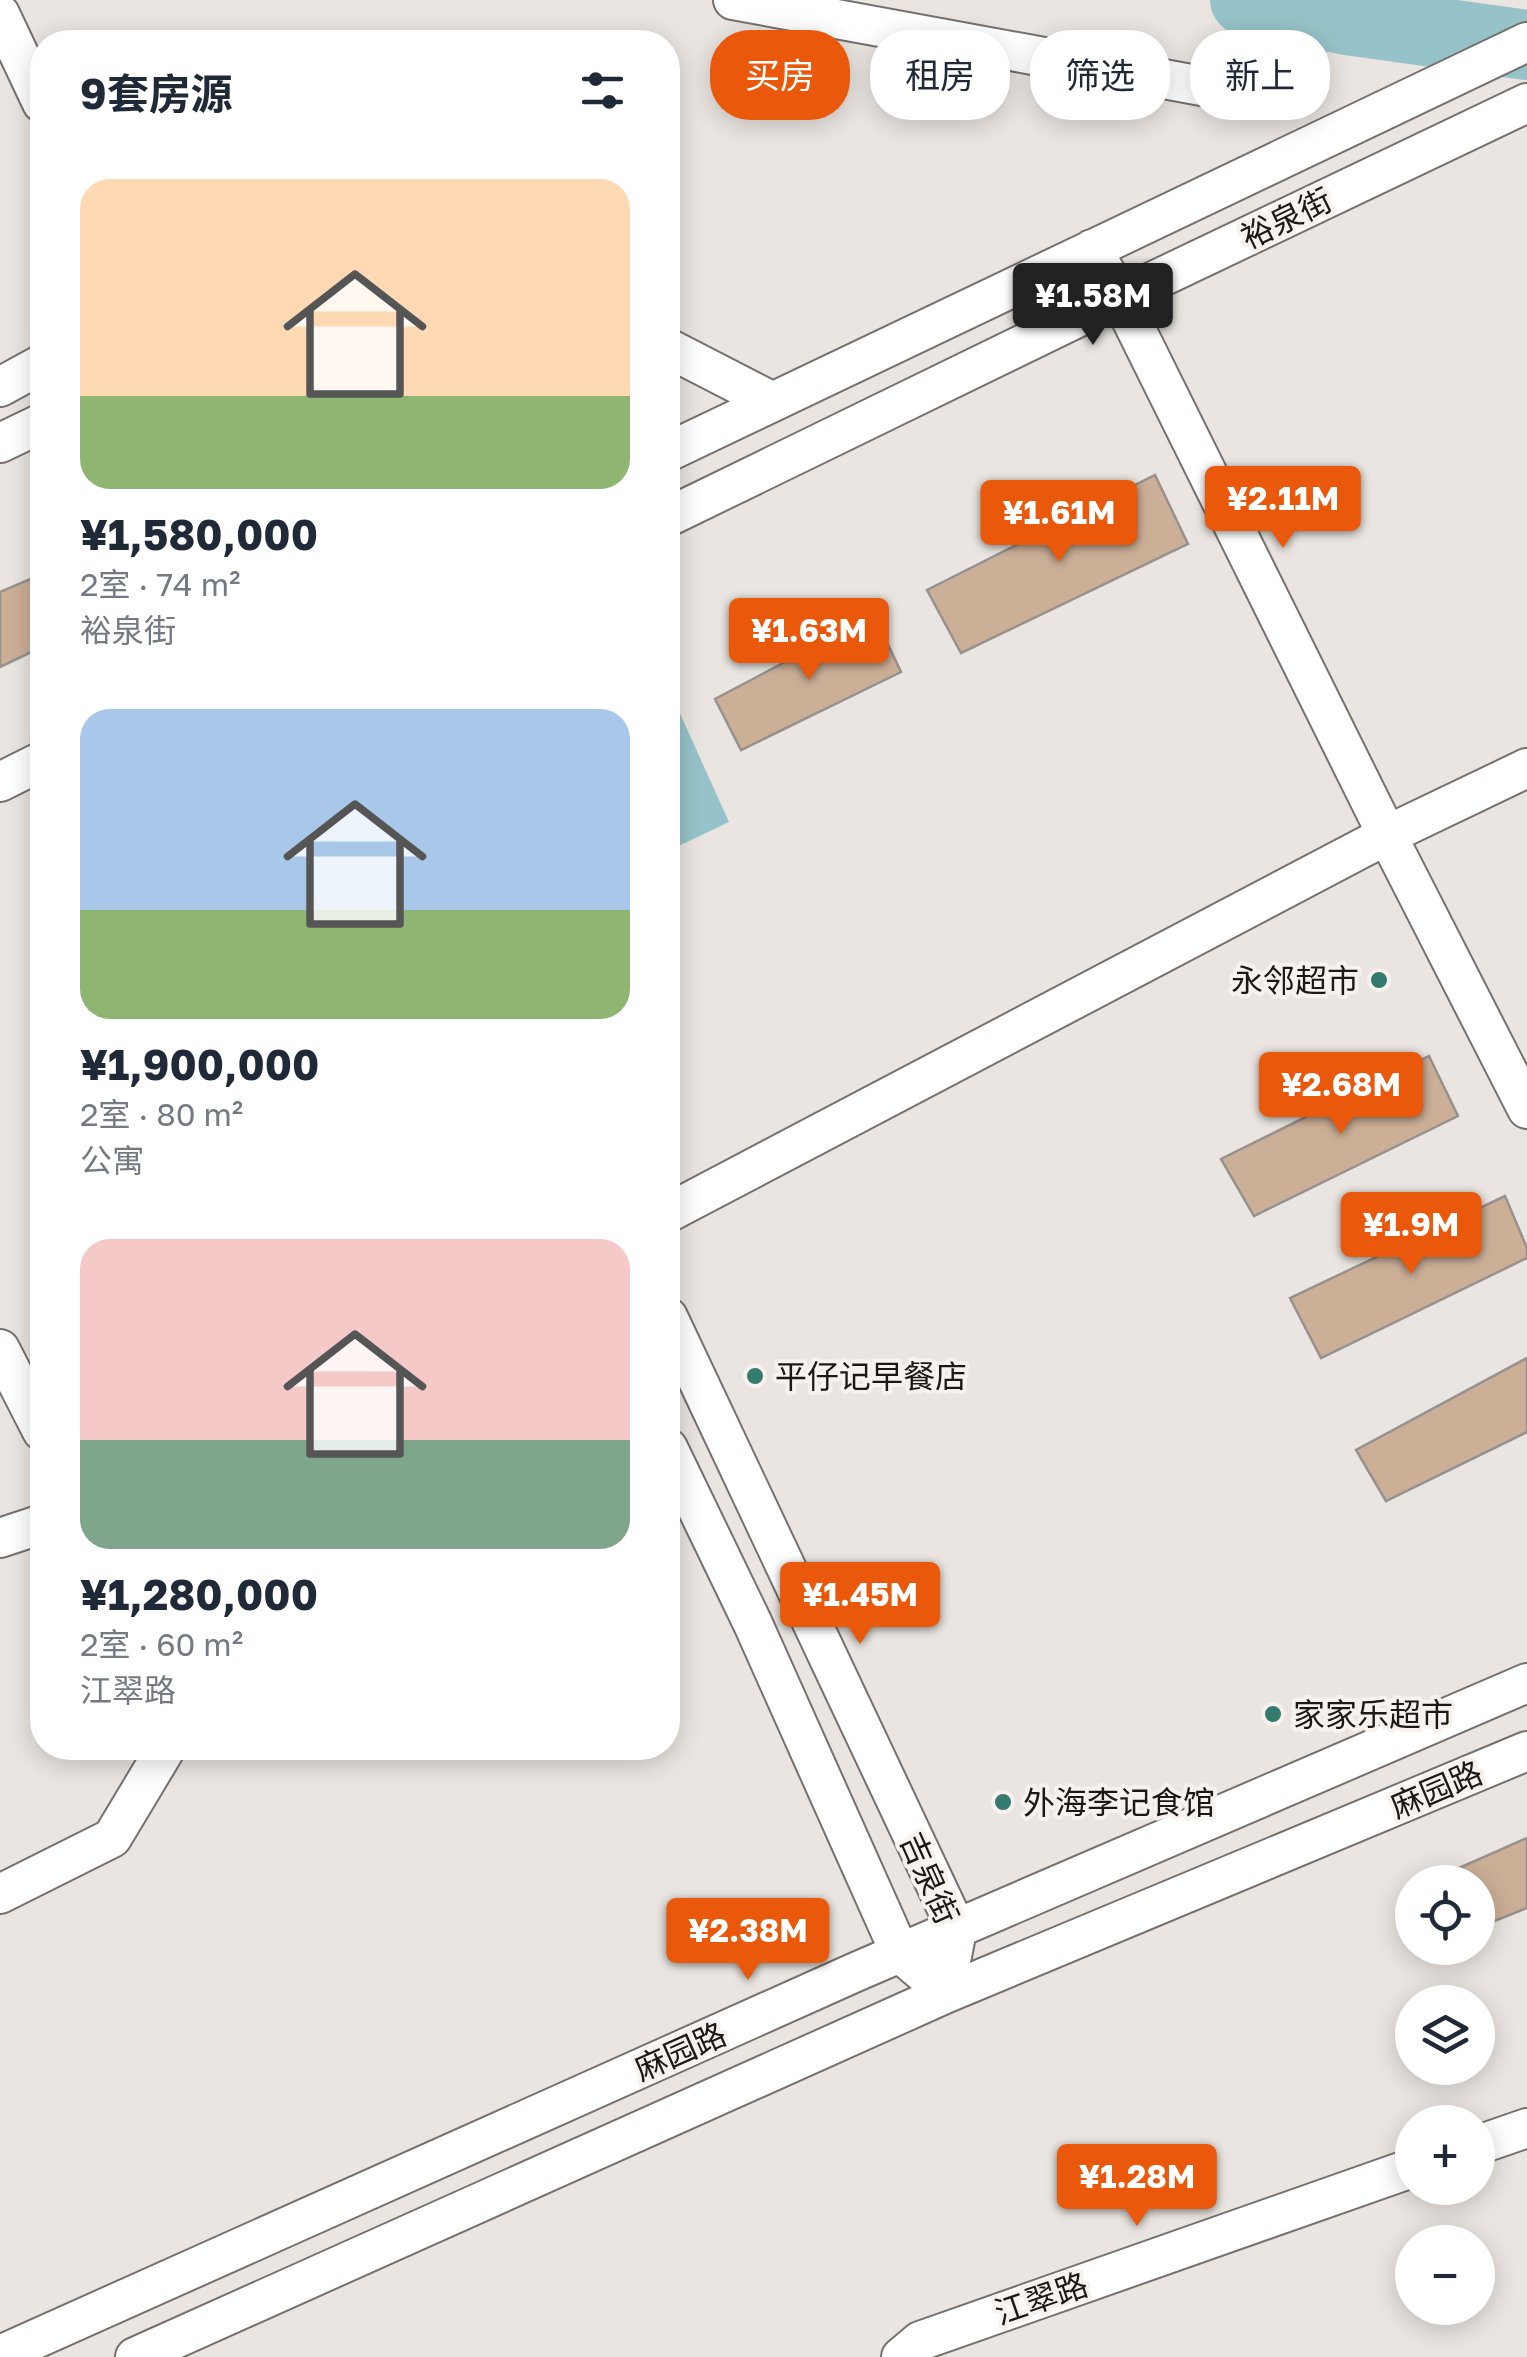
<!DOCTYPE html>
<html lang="zh">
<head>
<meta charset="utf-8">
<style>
  :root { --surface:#fff; --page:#f6f6f7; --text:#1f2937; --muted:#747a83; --accent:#ea580c }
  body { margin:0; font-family:"Golos Text","Noto Sans SC",sans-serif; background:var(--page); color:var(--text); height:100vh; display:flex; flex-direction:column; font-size:38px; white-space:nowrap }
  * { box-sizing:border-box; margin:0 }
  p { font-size:32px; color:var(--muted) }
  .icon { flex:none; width:55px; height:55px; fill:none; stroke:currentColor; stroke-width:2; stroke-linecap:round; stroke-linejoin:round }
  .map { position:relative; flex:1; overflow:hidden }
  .sheet { position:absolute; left:30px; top:30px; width:650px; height:1730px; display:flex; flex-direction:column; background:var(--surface); border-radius:40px; box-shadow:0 5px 25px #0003 }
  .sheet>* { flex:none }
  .banner { position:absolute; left:710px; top:30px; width:665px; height:90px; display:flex; gap:20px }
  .fabs { position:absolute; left:1395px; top:1865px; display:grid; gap:20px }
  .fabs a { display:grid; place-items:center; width:100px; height:100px; border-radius:50%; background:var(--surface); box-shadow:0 5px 25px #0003; font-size:50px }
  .price { position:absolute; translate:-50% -85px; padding:0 22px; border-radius:10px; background:var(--accent); color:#fff; font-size:32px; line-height:65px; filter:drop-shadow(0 2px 5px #0008) }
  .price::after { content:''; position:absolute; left:50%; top:60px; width:30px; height:22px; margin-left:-15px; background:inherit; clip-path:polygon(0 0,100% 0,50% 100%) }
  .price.current { background:#222; color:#fff }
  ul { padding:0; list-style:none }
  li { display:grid; align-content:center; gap:20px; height:530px; padding:0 50px }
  li span { display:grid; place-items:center; height:310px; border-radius:30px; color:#555 }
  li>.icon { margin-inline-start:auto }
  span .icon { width:180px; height:180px; fill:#fffc; stroke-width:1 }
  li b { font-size:42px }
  h2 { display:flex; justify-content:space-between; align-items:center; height:120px; padding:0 50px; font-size:42px }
  .pill { padding:0 35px; border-radius:40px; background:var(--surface); box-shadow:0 5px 25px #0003; font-size:35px; line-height:90px }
  .pill.current { background:var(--accent); color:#fff }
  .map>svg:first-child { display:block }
  .water { fill:#96c3c9 }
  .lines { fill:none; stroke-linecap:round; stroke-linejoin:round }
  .river { stroke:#96c3c9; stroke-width:70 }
  .building { fill:#ccaf97; stroke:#97928e; stroke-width:2.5 }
  .minor-casing { stroke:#76716e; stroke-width:42 }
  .minor { stroke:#fff; stroke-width:38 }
  .poi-dot { fill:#357a6f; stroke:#f8f2ee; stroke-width:4 }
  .labels { text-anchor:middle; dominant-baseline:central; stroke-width:8; stroke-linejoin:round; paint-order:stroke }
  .street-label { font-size:32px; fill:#1b1917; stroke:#f8f2ee }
  .poi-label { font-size:32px; fill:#1b1917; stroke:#f8f2ee; text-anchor:start }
</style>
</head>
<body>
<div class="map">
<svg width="1527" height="2357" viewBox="0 0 1527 2357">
  <rect width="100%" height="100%" fill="#eae5e0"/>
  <path class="water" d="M668 687 729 822 668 851Z"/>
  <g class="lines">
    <path class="river" d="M1245 0 1347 20 1527 45"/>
  </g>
  <path class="building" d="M1155 475 1188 544 961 653 927 590Z
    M42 574V647L0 667V592Z
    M874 615 901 672 741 750 715 699Z
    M1429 1056 1458 1116 1254 1216 1221 1159Z
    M1505 1196 1527 1248V1258L1321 1358 1290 1298Z
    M1527 1358V1432L1386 1501 1356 1450Z
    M1527 1838V1908L1482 1926 1478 1914V1882H1465L1459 1868Z"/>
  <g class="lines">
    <defs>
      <path id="minor" d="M733 0 1218 89
        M0 14 42 103
        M1092 249 1120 297 1387 835 1527 1109
        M668 348 771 401
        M0 387 42 364
        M0 443 42 423
        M668 452 1527 42
        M668 517 1120 297 1527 103
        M0 782 42 761
        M668 1213 1387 835 1527 768
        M668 1317 957 1930 952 1956
        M0 1349 42 1431
        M668 1448 753 1624 900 1953 947 1993
        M0 1538 42 1524
        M0 1894 112 1838 166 1748
        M1478 2145 1527 2128
        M0 2355 858 1971 1527 1683
        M135 2357 947 1993 1527 1751
        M901 2357 920 2341 1412 2168"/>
    </defs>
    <use href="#minor" class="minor-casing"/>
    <use href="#minor" class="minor"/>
  </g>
  <g class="poi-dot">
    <circle cx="1379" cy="980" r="10"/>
    <circle cx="755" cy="1376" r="10"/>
    <circle cx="1273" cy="1714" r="10"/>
    <circle cx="1003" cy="1802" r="10"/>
  </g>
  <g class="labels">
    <g class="street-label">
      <text transform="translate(1286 218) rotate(-26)">裕泉街</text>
      <text transform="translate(1436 1789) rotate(-23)">麻园路</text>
      <text transform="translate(930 1878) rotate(66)">吉泉街</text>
      <text transform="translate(680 2051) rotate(-24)">麻园路</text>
      <text transform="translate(1041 2298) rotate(-19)">江翠路</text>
    </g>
    <g class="poi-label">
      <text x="1359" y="980" text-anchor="end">永邻超市</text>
      <text x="775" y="1376">平仔记早餐店</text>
      <text x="1293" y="1714">家家乐超市</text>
      <text x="1023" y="1802">外海李记食馆</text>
    </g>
  </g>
</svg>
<div class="fabs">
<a><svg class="icon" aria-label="locate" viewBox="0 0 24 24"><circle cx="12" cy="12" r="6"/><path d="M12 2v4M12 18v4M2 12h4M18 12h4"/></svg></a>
<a><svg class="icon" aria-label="layers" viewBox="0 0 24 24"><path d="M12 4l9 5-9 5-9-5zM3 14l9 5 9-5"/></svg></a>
<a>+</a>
<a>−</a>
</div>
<b class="price current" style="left:1093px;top:348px">¥1.58M</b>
<b class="price" style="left:1283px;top:551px">¥2.11M</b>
<b class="price" style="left:1059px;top:565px">¥1.61M</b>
<b class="price" style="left:809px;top:683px">¥1.63M</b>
<b class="price" style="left:1341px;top:1137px">¥2.68M</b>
<b class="price" style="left:1411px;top:1277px">¥1.9M</b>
<b class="price" style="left:860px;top:1647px">¥1.45M</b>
<b class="price" style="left:748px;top:1983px">¥2.38M</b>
<b class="price" style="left:1137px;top:2229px">¥1.28M</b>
<div class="banner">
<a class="pill current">买房</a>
<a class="pill">租房</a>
<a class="pill">筛选</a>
<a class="pill">新上</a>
</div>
<section class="sheet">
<h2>9套房源<svg class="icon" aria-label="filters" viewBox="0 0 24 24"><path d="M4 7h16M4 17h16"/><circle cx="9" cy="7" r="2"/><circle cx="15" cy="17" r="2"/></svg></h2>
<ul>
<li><span style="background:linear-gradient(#ffd9b3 70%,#8fb573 0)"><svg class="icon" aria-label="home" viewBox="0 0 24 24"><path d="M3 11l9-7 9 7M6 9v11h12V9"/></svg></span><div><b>¥1,580,000</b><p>2室 · 74 m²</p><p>裕泉街</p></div></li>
<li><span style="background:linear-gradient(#a9c7e8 65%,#8fb573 0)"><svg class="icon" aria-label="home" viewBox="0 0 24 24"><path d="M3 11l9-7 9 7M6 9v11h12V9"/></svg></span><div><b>¥1,900,000</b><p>2室 · 80 m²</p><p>公寓</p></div></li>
<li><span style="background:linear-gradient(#f6c9c9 65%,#7fa58c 0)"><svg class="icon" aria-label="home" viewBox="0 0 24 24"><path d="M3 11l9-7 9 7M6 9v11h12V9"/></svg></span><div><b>¥1,280,000</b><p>2室 · 60 m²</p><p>江翠路</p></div></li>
</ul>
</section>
</div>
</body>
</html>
